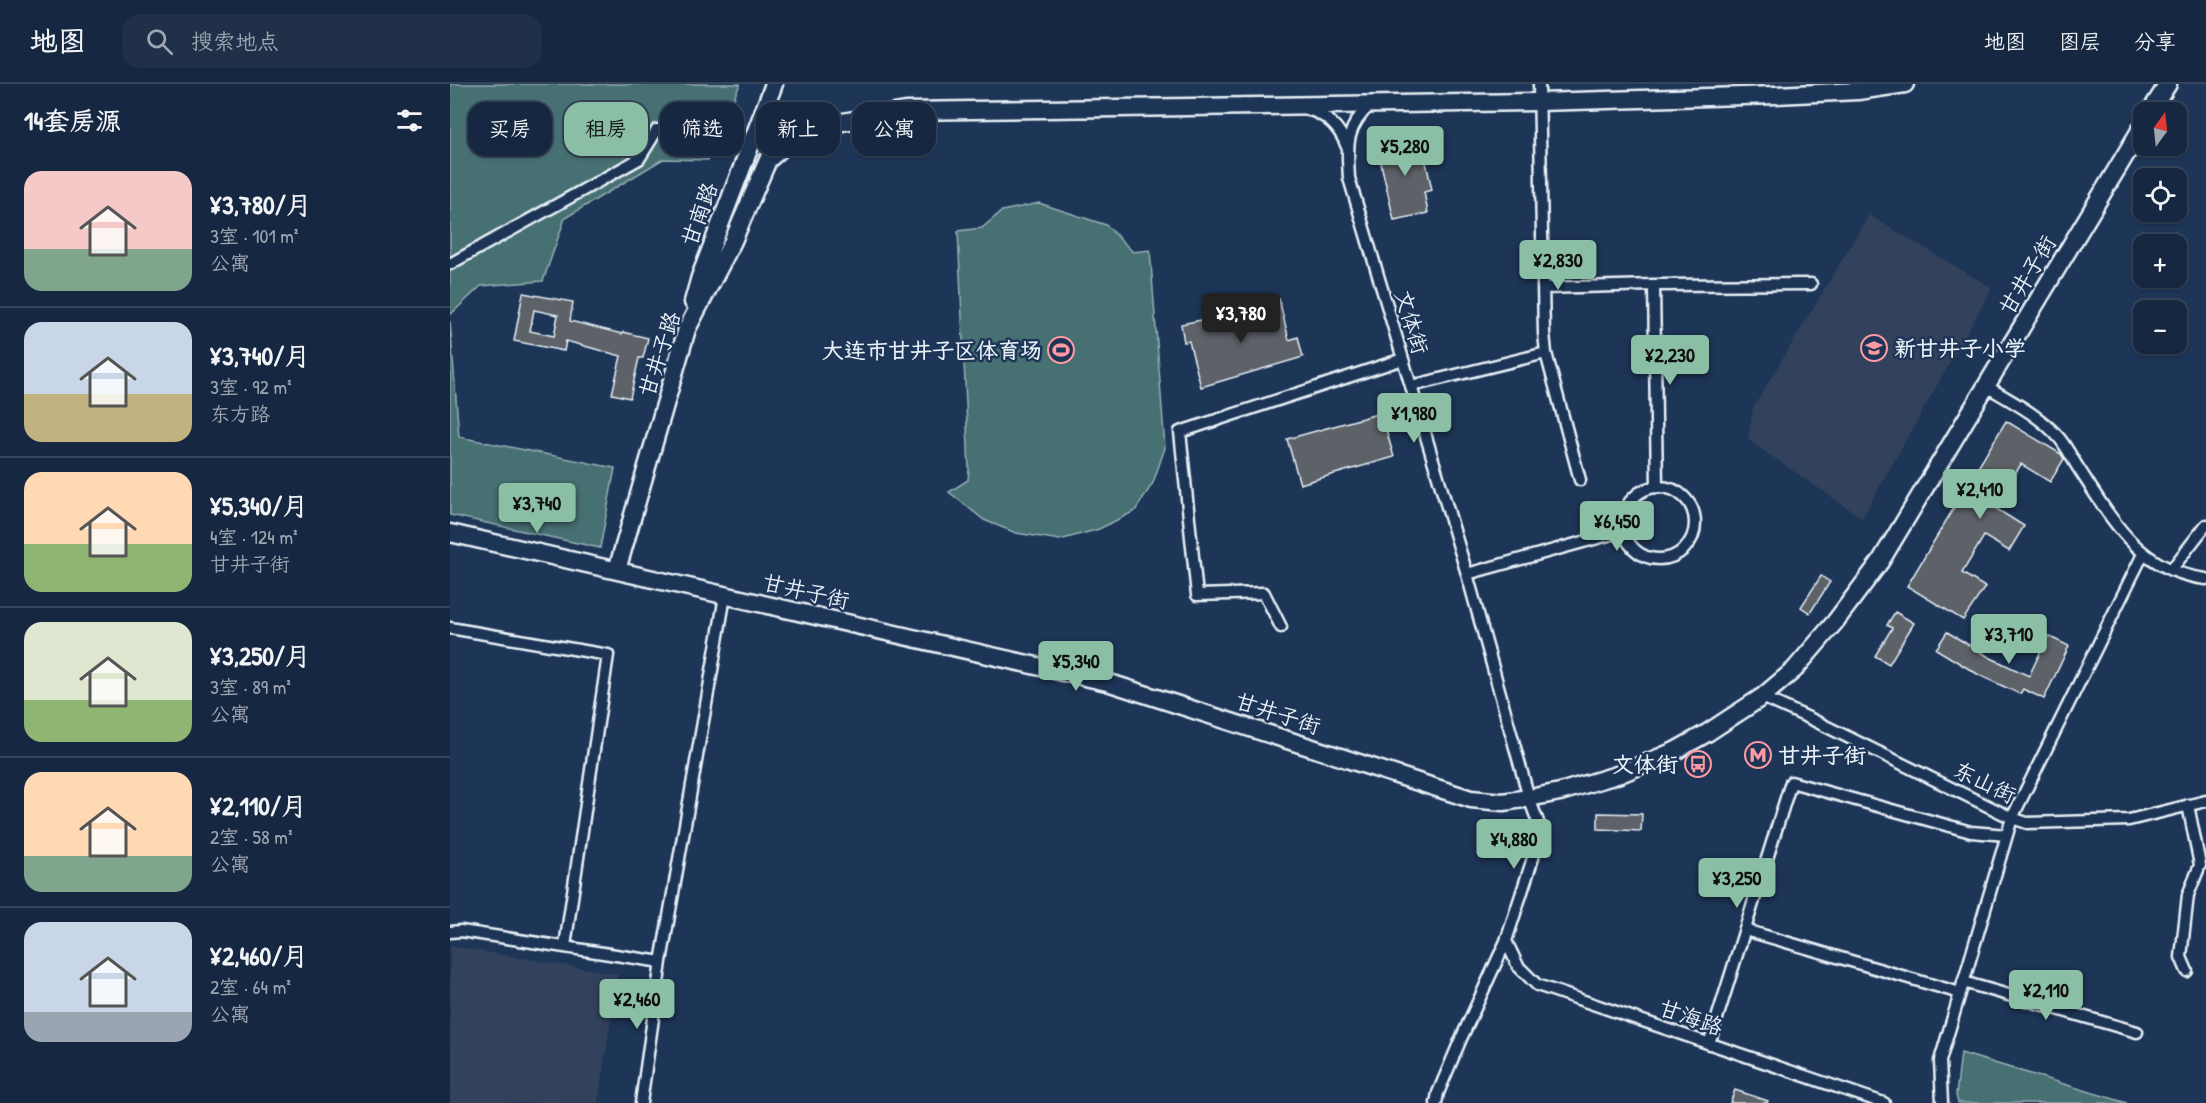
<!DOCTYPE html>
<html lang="zh">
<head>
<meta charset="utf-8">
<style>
  :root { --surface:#162841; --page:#1f3048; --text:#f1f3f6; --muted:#9ea6b1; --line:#35445a; --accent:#8abfa5 }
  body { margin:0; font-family:"Patrick Hand","LXGW WenKai TC",sans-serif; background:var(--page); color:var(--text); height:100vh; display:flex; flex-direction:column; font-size:22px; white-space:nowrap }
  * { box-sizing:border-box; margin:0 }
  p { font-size:20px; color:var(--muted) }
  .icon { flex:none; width:33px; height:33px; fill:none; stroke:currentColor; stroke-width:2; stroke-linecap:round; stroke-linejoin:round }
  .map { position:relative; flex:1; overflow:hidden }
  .drawer { display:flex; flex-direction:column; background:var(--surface); width:450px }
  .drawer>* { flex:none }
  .banner { position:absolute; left:18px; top:18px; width:570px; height:54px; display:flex; gap:12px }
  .needle { width:39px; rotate:15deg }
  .controls { position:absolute; left:1683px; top:18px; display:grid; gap:12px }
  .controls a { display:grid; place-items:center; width:54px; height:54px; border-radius:12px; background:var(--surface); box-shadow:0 2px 4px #0004,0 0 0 2px var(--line); font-size:30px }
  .price { position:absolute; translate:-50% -51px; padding:0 14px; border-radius:6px; background:var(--accent); color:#111; font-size:20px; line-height:39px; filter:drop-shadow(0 2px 3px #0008) }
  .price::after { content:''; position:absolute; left:50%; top:36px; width:18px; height:14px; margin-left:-9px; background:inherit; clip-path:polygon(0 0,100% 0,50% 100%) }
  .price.active { background:#222; color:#fff }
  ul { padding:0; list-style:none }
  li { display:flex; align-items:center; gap:18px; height:150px; padding:0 24px }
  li+li { border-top:2px solid var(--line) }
  li span { display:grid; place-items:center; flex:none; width:168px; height:120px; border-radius:18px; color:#555 }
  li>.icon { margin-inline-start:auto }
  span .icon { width:72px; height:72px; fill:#fffc; stroke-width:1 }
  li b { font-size:26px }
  h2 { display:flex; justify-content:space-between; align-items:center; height:72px; padding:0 24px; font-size:26px }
  .pill { padding:0 21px; border-radius:18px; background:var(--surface); box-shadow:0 2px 4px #0004,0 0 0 2px var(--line); font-size:21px; line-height:54px }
  .pill.active { background:var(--accent); color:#111 }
  header { display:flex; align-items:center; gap:36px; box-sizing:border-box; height:84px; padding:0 30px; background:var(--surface); border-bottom:2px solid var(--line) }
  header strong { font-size:28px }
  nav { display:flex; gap:33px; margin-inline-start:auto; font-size:21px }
  .search { width:420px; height:54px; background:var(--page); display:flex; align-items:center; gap:15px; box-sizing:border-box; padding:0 21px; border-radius:18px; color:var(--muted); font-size:22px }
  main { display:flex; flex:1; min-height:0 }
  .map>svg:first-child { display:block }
  .built { fill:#30425c }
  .green { fill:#476f73; stroke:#98b0b6; stroke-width:1.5 }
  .building { fill:#5d6268; stroke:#e8f1f8; stroke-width:1.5; fill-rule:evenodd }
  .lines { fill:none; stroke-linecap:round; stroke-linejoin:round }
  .street-casing { stroke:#e8f1f8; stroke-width:15 }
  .secondary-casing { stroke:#e8f1f8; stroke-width:21 }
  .street { stroke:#1d3557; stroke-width:10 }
  .secondary { stroke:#1d3557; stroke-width:16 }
  .labels { text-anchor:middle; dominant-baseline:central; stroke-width:5; stroke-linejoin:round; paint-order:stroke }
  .street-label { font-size:22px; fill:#e8f1f8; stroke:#1d3557 }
  .poi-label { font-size:22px; font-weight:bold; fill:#e8f1f8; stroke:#1d3557; text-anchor:start }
</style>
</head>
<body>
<header>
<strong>地图</strong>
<div class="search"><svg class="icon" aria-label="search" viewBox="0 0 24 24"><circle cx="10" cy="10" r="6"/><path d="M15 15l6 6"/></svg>搜索地点</div>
<nav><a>地图</a><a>图层</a><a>分享</a></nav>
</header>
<main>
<section class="drawer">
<h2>14套房源<svg class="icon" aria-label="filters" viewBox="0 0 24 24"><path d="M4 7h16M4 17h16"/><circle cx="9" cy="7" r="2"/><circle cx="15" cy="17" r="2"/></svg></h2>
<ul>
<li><span style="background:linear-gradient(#f6c9c9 65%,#7fa58c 0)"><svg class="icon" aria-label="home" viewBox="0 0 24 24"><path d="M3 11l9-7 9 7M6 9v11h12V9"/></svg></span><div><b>¥3,780/月</b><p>3室 · 101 m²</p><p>公寓</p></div></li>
<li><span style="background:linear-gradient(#c9d6e8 60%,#c2b280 0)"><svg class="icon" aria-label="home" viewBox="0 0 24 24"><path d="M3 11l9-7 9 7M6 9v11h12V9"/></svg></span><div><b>¥3,740/月</b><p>3室 · 92 m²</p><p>东方路</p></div></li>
<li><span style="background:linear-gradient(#ffd9b3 60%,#8fb573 0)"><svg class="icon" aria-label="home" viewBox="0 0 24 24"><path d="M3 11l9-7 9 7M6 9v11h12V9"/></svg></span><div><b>¥5,340/月</b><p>4室 · 124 m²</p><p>甘井子街</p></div></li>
<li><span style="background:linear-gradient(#dfe7d0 65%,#8fb573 0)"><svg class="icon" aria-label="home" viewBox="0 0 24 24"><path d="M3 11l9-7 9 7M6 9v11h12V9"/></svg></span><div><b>¥3,250/月</b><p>3室 · 89 m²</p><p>公寓</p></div></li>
<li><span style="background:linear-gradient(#ffd9b3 70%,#7fa58c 0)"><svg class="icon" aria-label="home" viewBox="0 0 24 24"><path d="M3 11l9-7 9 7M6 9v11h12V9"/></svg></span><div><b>¥2,110/月</b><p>2室 · 58 m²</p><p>公寓</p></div></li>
<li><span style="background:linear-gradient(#c9d6e8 75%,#9aa5b1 0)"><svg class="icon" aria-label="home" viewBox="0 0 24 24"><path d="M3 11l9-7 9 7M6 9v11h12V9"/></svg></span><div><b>¥2,460/月</b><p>2室 · 64 m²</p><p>公寓</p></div></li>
</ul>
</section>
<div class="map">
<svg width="1756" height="1019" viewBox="0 0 1756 1019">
  <rect width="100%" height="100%" fill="#1d3557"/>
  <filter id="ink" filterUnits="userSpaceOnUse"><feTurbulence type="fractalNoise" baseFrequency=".0167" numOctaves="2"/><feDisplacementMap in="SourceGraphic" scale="12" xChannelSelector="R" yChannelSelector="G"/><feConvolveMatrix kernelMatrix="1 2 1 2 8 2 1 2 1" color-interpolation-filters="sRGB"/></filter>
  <g filter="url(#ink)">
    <path class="built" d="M1419 131 1542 204 1412 434 1298 356 1303 324Z
      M0 862 168 890 148 1019H0Z"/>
    <path class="green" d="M0 0H290L258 76 213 75 115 134 93 197 31 202 0 231Z
      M589 119 656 141 683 168 700 166 715 364 703 399 685 427 649 445 610 456 566 449 534 436 499 408 518 396 519 385 508 147 532 144 552 127Z
      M0 237 9 353 165 384 150 464 0 431Z
      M1511 969 1677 1019H1508L1506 1011Z"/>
    <path class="building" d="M937 53 955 54 960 63 972 60 982 106 974 108 978 129 944 136 929 71Z
      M73 209 123 218 120 237 172 250 173 248 198 254 193 274H189L180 314 162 310 171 272 116 257 114 267 64 257ZM84 226 108 231 104 252 80 247Z
      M829 215 839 256 848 253 853 273 751 303 739 257 734 258 731 240 772 232 773 238 799 232 797 223Z
      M931 329 944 373 850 400 837 355Z
      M1556 337 1611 370 1614 375 1600 398 1571 380 1545 424 1574 442 1559 467 1534 452 1512 489 1535 503 1513 536 1457 502Z
      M1371 492 1380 498 1360 529 1351 523Z
      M1445 528 1464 539 1439 580 1425 572 1442 544 1437 541Z
      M1497 548 1539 573 1579 592 1598 552 1619 562 1594 615 1573 605 1570 610 1529 591 1486 565Z
      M1148 729 1192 730 1191 747 1148 745Z
      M1285 1006 1318 1017 1317 1019H1280Z"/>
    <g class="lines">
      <defs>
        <path id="street" d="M1089 0 1094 249 1096 269 1130 396
          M921 20C895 44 897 61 899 94L1017 490 1079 714 1088 738 1083 774 1056 857 1010 957 988 1009 986 1019
          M856 25C876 30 890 44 897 63
          M0 180 189 75 207 46 302 61
          M1204 201 1207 403
          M1093 204 1204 201 1361 200
          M961 302 1096 269
          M1536 302C1561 317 1591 332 1610 355 1617 364 1622 374 1627 382 1661 434 1688 487 1756 495
          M1173 439a36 36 0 1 1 72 0a36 36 0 1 1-72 0Z
          M1721 486 1756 441
          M1017 490 1173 447
          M831 543 814 509 747 511 730 348 953 275
          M0 544 158 571 115 862
          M1312 613 1361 635 1562 734 1577 739 1679 736 1756 717
          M1295 846 1510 909
          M0 848 11 847 211 878 275 512
          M1056 857 1068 882 1087 901 1434 1019
          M1737 887 1731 873 1738 811 1750 781 1738 721
          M1513 898 1687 948
          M1259 960 1341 698 1521 748 1557 751
          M191 1019 211 878
          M1492 1019 1490 977 1562 734 1693 470"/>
        <path id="secondary" d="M1700 28 1718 0
          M243 218 250 193 324 0
          M0 449 657 598 1021 715 1053 718 1079 714 1110 708 1170 690 1225 667 1257 649 1312 613 1344 586 1385 538 1430 478 1694 40
          M167 486 237 245 282 159 318 76 343 54 359 47 381 40 456 27 1089 18 1326 11 1408 7 1455 0"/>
      </defs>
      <use href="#street" class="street-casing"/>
      <use href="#secondary" class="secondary-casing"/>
      <use href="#street" class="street"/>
      <use href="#secondary" class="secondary"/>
    </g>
  </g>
  <defs>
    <symbol id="school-ring" viewBox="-11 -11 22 22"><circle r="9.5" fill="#1d3557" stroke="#ff9aa2" stroke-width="1.5"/><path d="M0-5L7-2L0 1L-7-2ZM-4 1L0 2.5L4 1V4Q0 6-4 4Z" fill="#ff9aa2"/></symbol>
    <symbol id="stadium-ring" viewBox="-11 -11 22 22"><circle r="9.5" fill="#1d3557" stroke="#ff9aa2" stroke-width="1.5"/><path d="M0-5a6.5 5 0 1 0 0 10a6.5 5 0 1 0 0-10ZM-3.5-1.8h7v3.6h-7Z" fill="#ff9aa2"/></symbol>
    <symbol id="metro-ring" viewBox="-11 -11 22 22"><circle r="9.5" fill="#1d3557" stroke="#ff9aa2" stroke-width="1.5"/><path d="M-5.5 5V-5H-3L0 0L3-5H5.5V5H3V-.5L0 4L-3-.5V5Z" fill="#ff9aa2"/></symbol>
    <symbol id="bus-ring" viewBox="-11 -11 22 22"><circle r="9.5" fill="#1d3557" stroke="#ff9aa2" stroke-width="1.5"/><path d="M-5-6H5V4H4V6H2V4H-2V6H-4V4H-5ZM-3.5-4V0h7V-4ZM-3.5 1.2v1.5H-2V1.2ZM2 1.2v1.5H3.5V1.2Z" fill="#ff9aa2"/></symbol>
  </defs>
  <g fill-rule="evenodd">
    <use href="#school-ring" x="1409" y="249" width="30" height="30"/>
    <use href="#stadium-ring" x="596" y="251" width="30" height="30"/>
    <use href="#metro-ring" x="1293" y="656" width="30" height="30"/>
    <use href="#bus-ring" x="1233" y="665" width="30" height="30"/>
  </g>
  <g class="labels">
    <g class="street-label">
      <text transform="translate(249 130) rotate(-70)">甘南路</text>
      <text transform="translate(1577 191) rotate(-59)">甘井子街</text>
      <text transform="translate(962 238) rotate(73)">文体街</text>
      <text transform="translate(209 270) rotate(-72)">甘井子路</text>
      <text transform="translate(356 507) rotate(13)">甘井子街</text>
      <text transform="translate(828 629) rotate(18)">甘井子街</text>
      <text transform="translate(1535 698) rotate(26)">东山街</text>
      <text transform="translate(1241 933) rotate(19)">甘海路</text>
    </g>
    <g class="poi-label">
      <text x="1444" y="264">新甘井子小学</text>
      <text x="592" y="266" text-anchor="end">大连市甘井子区体育场</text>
      <text x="1328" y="671">甘井子街</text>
      <text x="1228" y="680" text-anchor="end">文体街</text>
    </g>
  </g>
</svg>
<div class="controls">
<a><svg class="needle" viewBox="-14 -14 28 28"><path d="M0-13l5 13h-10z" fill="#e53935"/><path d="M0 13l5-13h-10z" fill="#9ea6b1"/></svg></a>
<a><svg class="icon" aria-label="locate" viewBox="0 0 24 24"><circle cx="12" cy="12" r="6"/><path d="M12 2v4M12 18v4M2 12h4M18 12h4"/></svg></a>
<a>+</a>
<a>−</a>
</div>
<b class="price" style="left:955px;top:93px">¥5,280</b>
<b class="price" style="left:1108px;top:207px">¥2,830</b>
<b class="price active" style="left:791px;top:260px">¥3,780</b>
<b class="price" style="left:1220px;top:302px">¥2,230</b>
<b class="price" style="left:964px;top:360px">¥1,980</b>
<b class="price" style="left:1530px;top:436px">¥2,410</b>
<b class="price" style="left:87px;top:450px">¥3,740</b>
<b class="price" style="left:1167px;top:468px">¥6,450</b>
<b class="price" style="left:1559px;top:581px">¥3,710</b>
<b class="price" style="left:626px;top:608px">¥5,340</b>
<b class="price" style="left:1064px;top:786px">¥4,880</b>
<b class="price" style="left:1287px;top:825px">¥3,250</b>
<b class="price" style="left:1596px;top:937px">¥2,110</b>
<b class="price" style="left:187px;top:946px">¥2,460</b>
<div class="banner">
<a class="pill">买房</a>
<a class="pill active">租房</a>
<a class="pill">筛选</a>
<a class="pill">新上</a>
<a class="pill">公寓</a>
</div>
</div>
</main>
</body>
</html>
